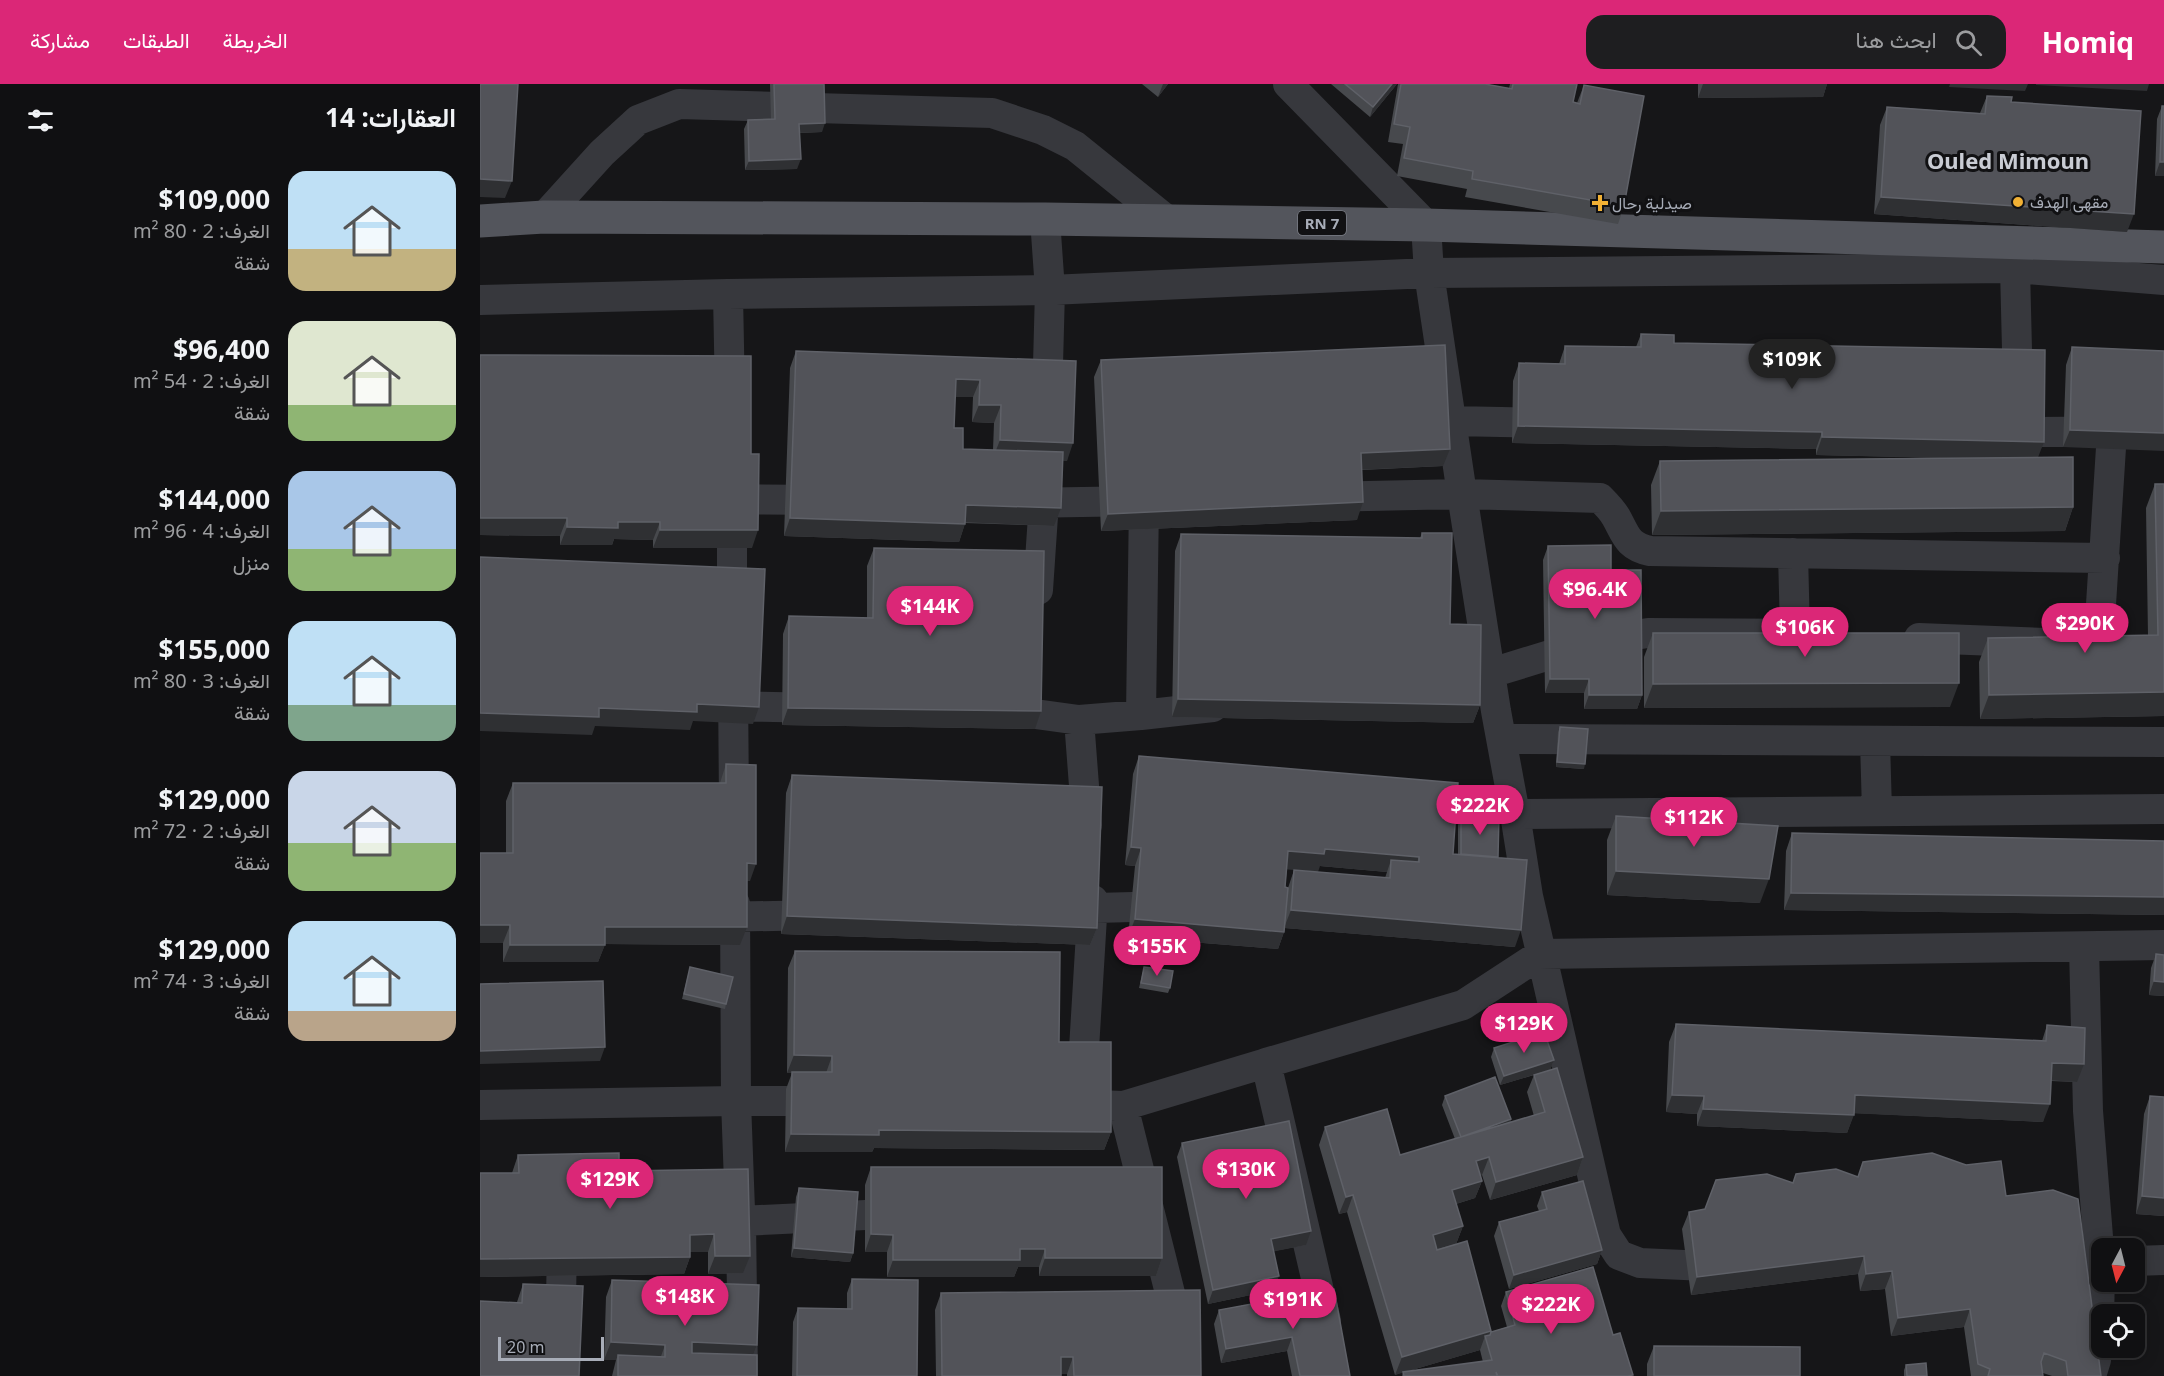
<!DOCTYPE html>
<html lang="ar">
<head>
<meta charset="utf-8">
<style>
  :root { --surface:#101012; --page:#1e1e20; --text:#f1f3f6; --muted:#9c9d9f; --line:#303032; --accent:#db2777 }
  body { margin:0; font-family:"Noto Sans",Vazirmatn,sans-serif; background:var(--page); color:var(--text); direction:rtl; height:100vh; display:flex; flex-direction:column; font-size:22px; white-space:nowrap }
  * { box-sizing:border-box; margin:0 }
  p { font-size:20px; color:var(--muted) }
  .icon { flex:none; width:33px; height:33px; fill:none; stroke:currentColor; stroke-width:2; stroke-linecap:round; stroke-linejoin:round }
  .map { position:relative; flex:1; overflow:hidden; direction:ltr }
  .side { display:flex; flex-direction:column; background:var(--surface); width:480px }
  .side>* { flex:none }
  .needle { width:39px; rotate:187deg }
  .tools { position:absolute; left:1611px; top:1154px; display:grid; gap:12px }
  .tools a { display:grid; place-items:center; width:54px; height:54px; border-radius:12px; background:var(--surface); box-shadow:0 3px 15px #0003,0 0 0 2px var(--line); font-size:30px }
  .scale { position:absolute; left:18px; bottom:15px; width:106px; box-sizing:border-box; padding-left:6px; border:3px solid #a8adb8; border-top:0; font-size:16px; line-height:21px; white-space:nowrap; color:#a8adb8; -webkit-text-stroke:4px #111113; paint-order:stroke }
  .price { position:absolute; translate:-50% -51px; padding:0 14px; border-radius:21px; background:var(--accent); color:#fff; font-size:20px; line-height:39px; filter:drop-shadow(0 2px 3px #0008) }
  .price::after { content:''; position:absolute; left:50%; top:36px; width:18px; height:14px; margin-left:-9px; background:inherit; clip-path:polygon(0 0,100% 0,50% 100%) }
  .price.active { background:#222; color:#fff }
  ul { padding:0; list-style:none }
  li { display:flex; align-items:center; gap:18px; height:150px; padding:0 24px }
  li span { display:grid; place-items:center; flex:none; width:168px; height:120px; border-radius:18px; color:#555 }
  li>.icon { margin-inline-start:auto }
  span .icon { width:72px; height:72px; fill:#fffc; stroke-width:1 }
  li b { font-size:26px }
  h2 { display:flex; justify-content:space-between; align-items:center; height:72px; padding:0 24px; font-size:26px }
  header { display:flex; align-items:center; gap:36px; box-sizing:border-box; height:84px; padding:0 30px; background:var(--accent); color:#fff }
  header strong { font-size:28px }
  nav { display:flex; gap:33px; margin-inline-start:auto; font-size:21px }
  .search { width:420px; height:54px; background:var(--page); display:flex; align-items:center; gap:15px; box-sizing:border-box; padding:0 21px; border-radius:18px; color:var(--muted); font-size:22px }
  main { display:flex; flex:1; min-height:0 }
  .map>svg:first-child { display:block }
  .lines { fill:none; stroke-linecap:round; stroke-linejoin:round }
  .minor { stroke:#37383d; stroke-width:30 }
  .primary { stroke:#53555c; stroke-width:33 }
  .wall { fill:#47494d; fill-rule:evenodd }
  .shaded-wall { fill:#2f3033 }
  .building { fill:#525359; stroke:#5f6168; stroke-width:1.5 }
  .poi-dot { fill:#f2b134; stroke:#111113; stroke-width:2 }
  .labels { text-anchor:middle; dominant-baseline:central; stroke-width:6; stroke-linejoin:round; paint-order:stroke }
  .shield { fill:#111113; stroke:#7b7e86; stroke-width:1.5 }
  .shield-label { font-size:15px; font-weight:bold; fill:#a8adb8 }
  .poi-label { font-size:16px; fill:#a8adb8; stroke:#111113; text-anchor:start }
  .district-label { font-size:22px; font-weight:bold; fill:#c9ccd4; stroke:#111113 }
</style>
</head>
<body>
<header>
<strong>Homiq</strong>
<div class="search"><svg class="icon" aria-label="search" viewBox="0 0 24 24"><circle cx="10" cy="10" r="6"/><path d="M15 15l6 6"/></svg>ابحث هنا</div>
<nav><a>الخريطة</a><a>الطبقات</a><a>مشاركة</a></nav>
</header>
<main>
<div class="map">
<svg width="1684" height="1292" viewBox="0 0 1684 1292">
  <rect width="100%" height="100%" fill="#161618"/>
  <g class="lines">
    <path class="minor" d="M808 0 946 141 949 189 982 410 1016 627 1035 730 1048 812 1126 1151 1139 1171 1160 1179 1248 1183
      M64 133 122 69 158 36 199 20 512 29 563 46 595 62 688 137
      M565 135 570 206 949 189 1535 184 1538 307
      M1535 184 1684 196
      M248 210 570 206 567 318
      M0 216 248 210 250 313
      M971 337 1073 339
      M1539 348 1684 347
      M841 413 982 410 1120 414C1126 420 1132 426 1136 433 1146 451 1147 462 1170 467L1625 474
      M239 415 347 416
      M542 419 662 417
      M252 424V523
      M1313 469 1315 549
      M558 506 565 402
      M1439 554 1593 560 1611 551 1620 536 1632 348
      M992 591 1011 589 1115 557 1168 549 1347 550
      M253 598 254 721
      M240 622 342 624
      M519 628 548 629 599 636 607 741
      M661 631 664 417
      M599 636 661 631 733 623
      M1022 655 1684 658
      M1395 657 1397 727
      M1035 730 1684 725
      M255 820 256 1017 260 1126
      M577 825 691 822
      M235 833 343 831
      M1604 863 1608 1027 1620 1178 1619 1248 1616 1276 1611 1292
      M602 998 613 816
      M590 1020 643 1022 699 1245
      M0 1021 256 1017H347
      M643 1022 786 979
      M1654 1177 1684 1176
      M80 1292 82 1150
      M263 1292 261 1137 427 1129
      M834 1292 844 1279 846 1237 786 979 983 921 1061 870 1684 861"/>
    <path class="primary" d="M0 137 64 133 565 135 946 141 1684 163"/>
  </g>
  <path class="wall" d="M290 0H344L342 48 320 49 317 85 265 86 264 45 268 36 291 35Z
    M662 0H688L678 13Z
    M851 0H917L890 33Z
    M918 0H1005L1029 4 1030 0H1097L1093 18 1097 19 1104 1 1144 122 1138 140 985 113 987 105 917 92 923 60 908 58Z
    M1218 0H1347L1343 13 1218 14Z
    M1507 12 1531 18 1647 148 1394 130 1400 41 1407 23 1500 29Z
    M1682 22H1684V92H1675L1677 35Z
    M1161 250 1194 259 1558 373 1593 423 1585 447 1172 451 1171 401 1180 377 1473 374 1336 371V365L1032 359 1033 297 1039 279 1079 280 1085 262 1156 263Z
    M1592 263 1684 267 1583 363 1586 281Z
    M316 267 596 277 587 377 583 376 574 442 485 439 479 458 304 452 310 284ZM475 313H493L492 338 514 339 513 366 483 365 474 344Z
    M0 271 271 370 272 464H173V456L134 455 132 461H80V452L0 451Z
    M621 276 963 382 882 386 877 436 621 447 614 293Z
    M1675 400 1684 632 1500 635 1499 578 1508 554 1668 552 1666 424Z
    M942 449 970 540 1000 621 993 639 692 633 695 467 701 450 940 454Z
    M1068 462 1131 486 1162 611 1157 625H1104V609H1065L1063 476Z
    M394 464 555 645 302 641 303 550 309 532 387 534V482Z
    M1173 549 1470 623 1164 624V573Z
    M1080 643 1104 685 1076 683 1078 648Z
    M659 672 973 770H978V741L981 732 1018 773 1035 863 805 844 804 848 798 865 648 853 655 782 645 781 653 690ZM840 782 907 788 905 794 814 786 808 804 805 803 807 785Z
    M246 680 270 797H267L260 861 125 860 118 878H23V859H0V769H26V717L33 699H240Z
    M312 691 617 844 610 861 301 850 306 709Z
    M1136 732 1280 819 1127 811V756Z
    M1312 749 1684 757V831L1304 826 1306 767Z
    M315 867 579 958 631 1048 624 1066 394 1064 392 1068H305L306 1005 312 989H307L308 884Z
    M1676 870 1684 871V912L1669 911 1671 884Z
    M210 883 246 920 245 925 202 915Z
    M664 883 690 904 688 909 659 904Z
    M1196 940 1562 957 1567 941 1597 998 1571 997 1563 1038 1374 1029 1367 1049 1217 1042V1030L1186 1028 1189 958Z
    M1014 964 1074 976 1070 986 1103 1073 1097 1091 1010 1116 1002 1091 1000 1092 1002 1097 995 1114 976 1120 983 1142 976 1160 1011 1248 1027 1243 1021 1222 1026 1208 1133 1251 1153 1291 1152 1292H922L923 1288 915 1291 867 1128 859 1130 839 1061 845 1043 920 1071 975 1055 962 1021 965 1012 1031 1035 1030 1039 1054 1032 1047 1008 1054 991 1020 1001 1011 973ZM1000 1266 1003 1278 925 1288Z
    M1670 1012 1684 1013V1132L1656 1130 1664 1030Z
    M702 1059 826 1161 794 1167V1206L728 1220 697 1073Z
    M38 1071 139 1087 268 1085 263 1189 228 1190V1168H210V1173L204 1190 0 1193V1089H32Z
    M391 1083 682 1174 676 1192H559V1183H538L534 1193H407V1168H385V1101Z
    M1378 1093 1526 1112 1621 1292H1572L1563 1289V1292H1491L1484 1243 1411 1252 1405 1205 1380 1207 1378 1190 1211 1211 1202 1145 1209 1128 1225 1125 1313 1099Z
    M319 1104 373 1169 370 1178 311 1173 316 1113Z
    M1062 1108 1122 1166 1117 1180 1029 1205 1014 1152 1019 1138 1059 1127 1057 1122Z
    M372 1195 437 1292H312L313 1238 318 1224 367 1225V1209Z
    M132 1196 277 1261 273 1271 277 1292H132L136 1276H124L126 1213Z
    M43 1200 99 1292 37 1218Z
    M854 1205 870 1292H812L807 1267 741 1279 734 1240 739 1226Z
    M461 1209 721 1292H587V1290H581V1292H456L455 1226Z
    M1174 1262 1320 1292H1167V1280Z
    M1426 1281 1447 1292H1424V1286Z"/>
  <path class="shaded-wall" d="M683 0H688L678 13Z
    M912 0H917L890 33 893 23Z
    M1223 0H1347L1343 13 1218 14Z
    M1470 0H1548L1545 7 1469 3Z
    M1556 0H1669L1667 7 1556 1Z
    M345 39 342 48 316 49 319 40Z
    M321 75 317 85 265 86 269 77Z
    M1680 78H1684V92H1675Z
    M0 95 32 97 25 114 0 113Z
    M1401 113 1654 130 1647 148 1394 130Z
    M476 295 500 296 493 313H470Z
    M499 321H521L514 339 492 338Z
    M1038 342 1342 348 1336 365 1032 359Z
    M1590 346 1684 349V367L1583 363Z
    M1342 353 1564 358 1557 376 1336 371Z
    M520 356 593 359 587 377 513 374Z
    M970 365 963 382 875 386 881 369Z
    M883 418 877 436 621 447 628 430Z
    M486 421 581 424 574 442 480 438Z
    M1593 423 1585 447 1172 451 1181 427Z
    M0 434H87L80 452 0 451Z
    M310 434 485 440 479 458 304 452Z
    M138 438H180L173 456 134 455 132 461H80L87 443Z
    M180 446H278L272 464H173Z
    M1070 595H1109L1104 609H1065Z
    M1479 599 1470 623 1164 624 1173 600Z
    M1684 608V632L1500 635 1509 611Z
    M1109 611H1162L1157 625H1104Z
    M698 615 1000 621 993 639 692 633Z
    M217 620 279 623 273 640 213 637 210 646 115 642 112 651 0 647V629Z
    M308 624 561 627 555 645 302 641Z
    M1077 678 1105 680 1104 685 1076 683Z
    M651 763 661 764 655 782 645 781Z
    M845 765 939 773 933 790 911 776 907 788 840 782 838 788 802 785 808 767Z
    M267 779 276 780 270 797H260Z
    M1136 787 1289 795 1280 819 1127 811Z
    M1311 809 1684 813V831L1304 826Z
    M811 826 1041 846 1035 863 804 844Z
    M307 832 617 844 610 861 301 850Z
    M655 835 804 848 798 865 648 853Z
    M0 841H30L23 859H0Z
    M125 843H267L260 861 118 860Z
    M30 861H125L118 878H23Z
    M1674 897 1684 898V912L1669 911Z
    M125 963 120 977 0 980V967Z
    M314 971 352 972 346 989H307Z
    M1074 976 1070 986 1020 1001 1024 992Z
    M1572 979 1604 980 1597 998 1565 996Z
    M1192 1011 1224 1012 1217 1030 1186 1028Z
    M1375 1011 1570 1020 1563 1038 1368 1029Z
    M1223 1025 1374 1031 1367 1049 1217 1042Z
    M1031 1035 1028 1044 981 1053Z
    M399 1046 631 1048 624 1066 394 1064 392 1068H305L311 1050Z
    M1009 1073 1002 1091 990 1095 996 1077Z
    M1103 1073 1097 1091 1010 1116 1016 1098Z
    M1002 1097 995 1114 966 1123 972 1106Z
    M873 1111 867 1128 859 1130 866 1113Z
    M1662 1112 1684 1114V1132L1656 1130Z
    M983 1142 976 1160 946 1168 953 1151Z
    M831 1147 826 1161 786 1169 791 1155Z
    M234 1150 228 1168H204L210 1151Z
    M391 1150 413 1151 407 1168H385Z
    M314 1164 373 1169 370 1178 311 1173Z
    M540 1165H565L559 1183H538L534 1193H407L413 1176Z
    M1122 1166 1117 1180 1029 1205 1034 1191Z
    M235 1172H270L263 1189 228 1190Z
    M1384 1172 1378 1190 1211 1211 1217 1193Z
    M210 1173 204 1190 0 1193V1175Z
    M565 1174H682L676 1192H559Z
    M1412 1187 1405 1205 1380 1207 1386 1190Z
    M799 1192 794 1206 728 1220 733 1206Z
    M1490 1225 1484 1243 1411 1252 1418 1234Z
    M1011 1247 1007 1258 1005 1252 1000 1266 915 1291 922 1273Z
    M812 1253 807 1267 741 1279 746 1265Z
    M131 1258 185 1261 179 1278 138 1271 136 1276H124Z
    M212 1258 277 1261 270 1279 205 1276Z
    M581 1273H593L587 1290H574Z"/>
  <path class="building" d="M0 0H38L32 97 0 95Z
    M294 0H344L345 39 319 40 321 75 269 77 268 36 295 35Z
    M865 0H912L893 23Z
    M921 0H1005L1032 5 1033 0H1097L1093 18 1100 20 1104 1 1164 12 1144 122 992 95 993 87 924 74 930 43 914 40Z
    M1507 12 1532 13 1531 18 1661 27 1654 130 1401 113 1407 23 1505 30Z
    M1682 22H1684V78H1680Z
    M1161 250 1194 251V259L1565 266 1564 358 1342 353V348L1038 342 1039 279 1085 280V262L1161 263Z
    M965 261 970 365 881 369 883 418 628 430 621 276Z
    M1592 263 1684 267V349L1590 346Z
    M316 267 596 277 593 359 520 356 521 321H499L500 296 476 295 474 344H483V365L583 368 581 424 486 421 485 440 310 434Z
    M0 271 271 272V370H279L278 446H180V438H138V444L87 443V434H0Z
    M1593 373V423L1181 427 1180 377Z
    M1675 400H1684V608L1509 611 1508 554 1678 551Z
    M942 449H972L970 540 1001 541 1000 621 698 615 701 450 942 454Z
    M1131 461V486H1161L1162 611H1109V595H1070L1068 462Z
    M394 464 564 467 561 627 308 624 309 532 393 534Z
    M0 473 285 485 279 623 217 620V628L119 624V633L0 629Z
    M1173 549H1479V599L1173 600Z
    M1080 643 1108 645 1105 680 1077 678Z
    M659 672 978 699 973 770 1047 776 1041 846 811 826 814 786 910 794 911 776 939 778V773L845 765 844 770 808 767 805 803 808 804 804 848 655 835 661 764 651 763Z
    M246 680 276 681V780L267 779V843H125V861H30V841H0V769H33V699H246Z
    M312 691 622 703 617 844 307 832Z
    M981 732H1019L1018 773 981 770Z
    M1136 732 1298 742 1289 795 1136 787Z
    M1312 749 1684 757V813L1311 809Z
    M315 867 580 868 579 958H631V1048L399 1046V1051L311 1050 312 988H352V972L314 971Z
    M1676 870 1684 871V898L1674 897Z
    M210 883 253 893 246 920 204 910Z
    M664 883 693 887 690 904 661 899Z
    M123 897 125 963 0 967V900Z
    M1196 940 1566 957 1567 941 1605 944 1604 980 1572 979 1570 1020 1375 1011 1374 1031 1223 1025 1224 1012 1192 1011Z
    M1064 948 1074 976 1024 992 1014 964Z
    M1077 984 1103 1073 1016 1098 1009 1073 996 1077 1002 1097 972 1106 983 1142 953 1151 957 1166 987 1157 1011 1247 922 1273 873 1111 866 1113 845 1043 907 1025 920 1071 1065 1028 1054 991Z
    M1015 993 1031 1035 981 1053 965 1012Z
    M1670 1012 1684 1013V1114L1662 1112Z
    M809 1037 831 1147 791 1155 799 1192 733 1206 702 1059Z
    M139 1069V1087L268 1085 270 1172H235L234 1150 210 1151V1173L0 1175V1089H39L38 1071Z
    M1452 1069 1486 1081 1521 1077 1526 1112 1573 1106 1598 1115 1621 1292H1588L1586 1277 1564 1269 1561 1278 1563 1292H1508L1510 1285 1498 1280 1490 1225 1418 1234 1412 1187 1386 1190 1384 1172 1217 1193 1209 1128 1225 1125 1236 1096 1287 1090 1313 1099 1316 1090 1356 1085 1378 1093 1383 1078Z
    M391 1083H682V1174H565V1165H540V1176H413V1151L391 1150Z
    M1103 1097 1122 1166 1034 1191 1019 1138 1067 1125 1062 1108Z
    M319 1104 378 1108 373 1169 314 1164Z
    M1113 1183 1133 1251 1140 1249 1153 1291 1148 1292H1018L1016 1288 1017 1292H924L923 1288 1012 1276 1005 1252 1010 1251 1011 1248 1035 1241 1026 1208Z
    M372 1195 438 1196 437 1292H317L318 1224 372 1225Z
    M132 1196 279 1201 277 1261 212 1258V1269L277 1271V1292H138V1271L185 1273V1261L131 1258Z
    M43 1200 103 1202 99 1292H0V1217L42 1219Z
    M854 1205 870 1292H820L812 1253 746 1265 739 1226Z
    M720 1206 721 1292H594L593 1273H581V1292H462L461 1209Z
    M1174 1262 1320 1263V1292H1174Z
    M1446 1279 1447 1292H1427L1426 1281Z"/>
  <g class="poi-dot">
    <circle cx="1538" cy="118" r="6"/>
    <path d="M1117 110h6v6h6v6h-6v6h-6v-6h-6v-6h6z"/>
  </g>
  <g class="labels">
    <rect class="shield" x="818" y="127" width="48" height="24" rx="4.5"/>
    <g class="shield-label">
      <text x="842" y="139">RN 7</text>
    </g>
    <g class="poi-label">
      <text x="1550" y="118">مقهى الهدف</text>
      <text x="1132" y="119">صيدلية رحال</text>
    </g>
    <g class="district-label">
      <text x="1528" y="76">Ouled Mimoun</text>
    </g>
  </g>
</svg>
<div class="tools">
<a><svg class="needle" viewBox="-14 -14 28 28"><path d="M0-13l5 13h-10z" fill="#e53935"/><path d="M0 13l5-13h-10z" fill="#9c9d9f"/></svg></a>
<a><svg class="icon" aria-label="locate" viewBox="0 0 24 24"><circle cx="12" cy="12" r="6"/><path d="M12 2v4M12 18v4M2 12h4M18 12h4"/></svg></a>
</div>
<div class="scale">20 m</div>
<b class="price active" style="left:1312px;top:306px">$109K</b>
<b class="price" style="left:1115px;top:536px">$96.4K</b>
<b class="price" style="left:450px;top:553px">$144K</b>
<b class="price" style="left:1605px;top:570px">$290K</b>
<b class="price" style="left:1325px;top:574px">$106K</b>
<b class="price" style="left:1000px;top:752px">$222K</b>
<b class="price" style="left:1214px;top:764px">$112K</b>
<b class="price" style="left:677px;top:893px">$155K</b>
<b class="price" style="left:1044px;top:970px">$129K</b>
<b class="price" style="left:766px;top:1116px">$130K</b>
<b class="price" style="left:130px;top:1126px">$129K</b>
<b class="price" style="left:205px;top:1243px">$148K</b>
<b class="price" style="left:813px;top:1246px">$191K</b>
<b class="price" style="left:1071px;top:1251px">$222K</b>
</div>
<section class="side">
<h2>العقارات: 14<svg class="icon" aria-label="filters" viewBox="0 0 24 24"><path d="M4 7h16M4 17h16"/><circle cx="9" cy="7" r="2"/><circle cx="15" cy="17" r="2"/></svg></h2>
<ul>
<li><span style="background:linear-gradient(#bfe0f5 65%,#c2b280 0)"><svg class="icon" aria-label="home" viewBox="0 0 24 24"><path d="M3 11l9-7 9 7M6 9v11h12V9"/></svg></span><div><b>$109,000</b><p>الغرف: 2 · 80 m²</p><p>شقة</p></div></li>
<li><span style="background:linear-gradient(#dfe7d0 70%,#8fb573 0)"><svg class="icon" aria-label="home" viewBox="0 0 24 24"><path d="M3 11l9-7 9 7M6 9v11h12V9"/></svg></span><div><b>$96,400</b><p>الغرف: 2 · 54 m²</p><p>شقة</p></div></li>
<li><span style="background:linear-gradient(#a9c7e8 65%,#8fb573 0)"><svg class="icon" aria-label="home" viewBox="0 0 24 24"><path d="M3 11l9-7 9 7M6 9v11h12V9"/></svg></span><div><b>$144,000</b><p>الغرف: 4 · 96 m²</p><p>منزل</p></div></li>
<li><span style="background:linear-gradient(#bfe0f5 70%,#7fa58c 0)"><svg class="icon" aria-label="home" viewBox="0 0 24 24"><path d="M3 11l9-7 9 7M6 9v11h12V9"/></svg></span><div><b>$155,000</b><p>الغرف: 3 · 80 m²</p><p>شقة</p></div></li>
<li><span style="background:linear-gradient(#c9d6e8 60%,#8fb573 0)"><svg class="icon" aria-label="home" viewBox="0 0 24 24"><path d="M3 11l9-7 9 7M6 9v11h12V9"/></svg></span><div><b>$129,000</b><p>الغرف: 2 · 72 m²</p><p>شقة</p></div></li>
<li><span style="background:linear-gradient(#bfe0f5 75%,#b9a48a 0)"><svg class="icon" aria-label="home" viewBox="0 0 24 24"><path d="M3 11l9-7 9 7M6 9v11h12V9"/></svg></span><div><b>$129,000</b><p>الغرف: 3 · 74 m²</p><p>شقة</p></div></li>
</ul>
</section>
</main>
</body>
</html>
